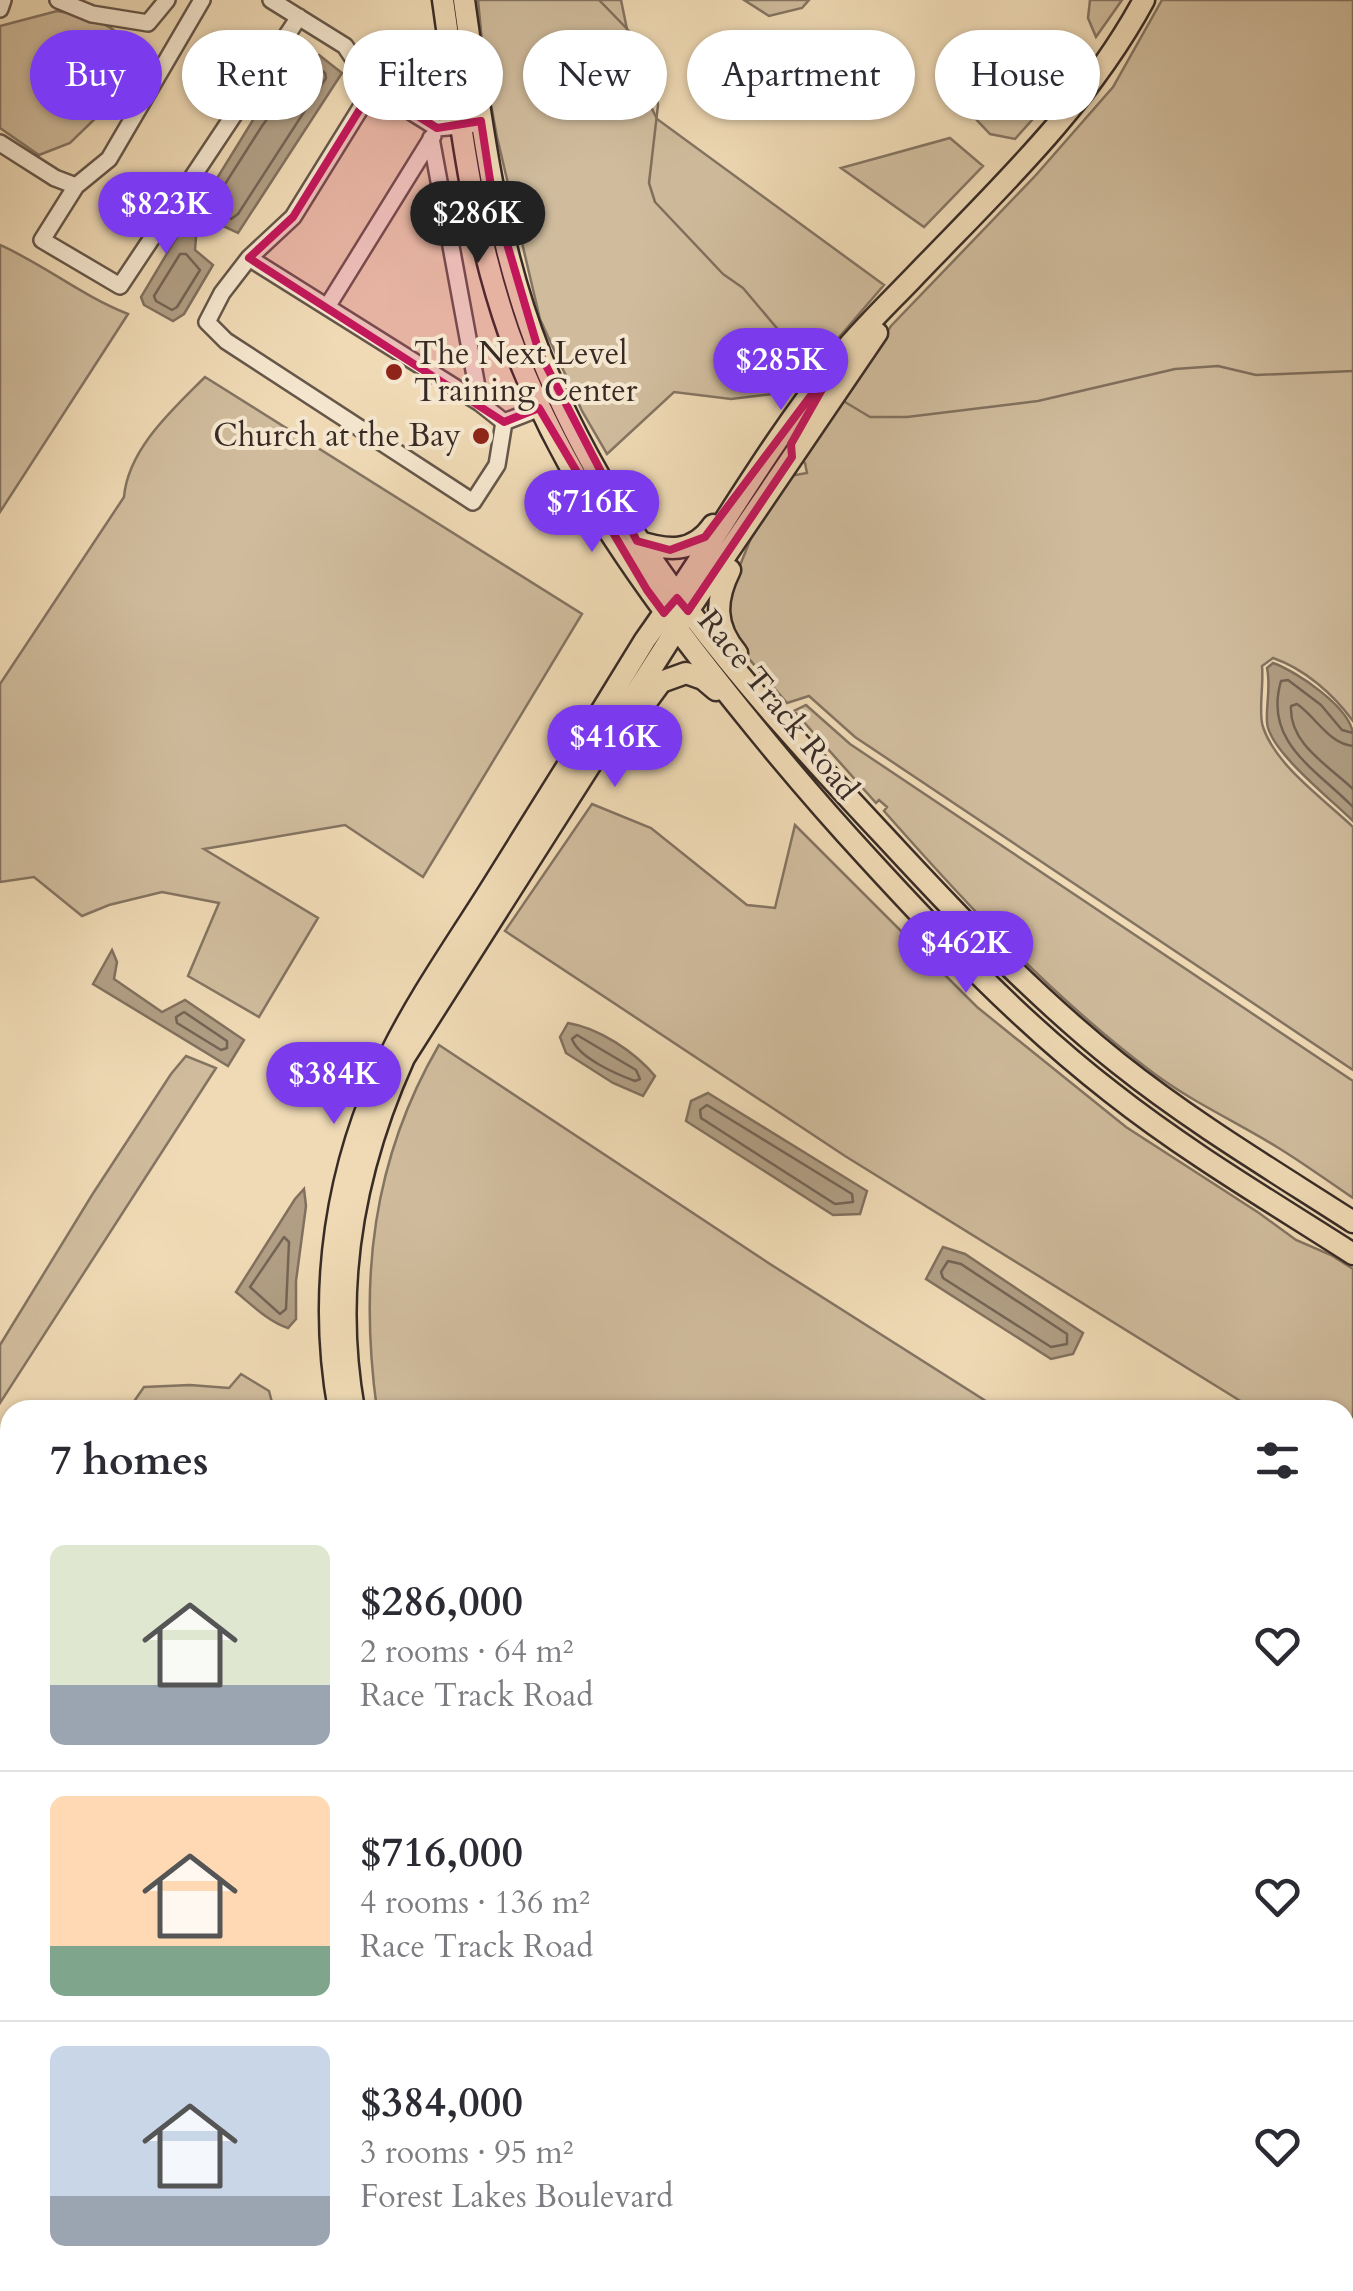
<!DOCTYPE html>
<html lang="en">
<head>
<meta charset="utf-8">
<style>
  :root { --surface:#fff; --page:#f7f7f7; --text:#2b2b33; --muted:#7c7c81; --line:#e1e1e2; --accent:#7c3aed }
  body { margin:0; font-family:Cardo,serif; background:var(--page); color:var(--text); height:100vh; display:flex; flex-direction:column; font-size:38px; white-space:nowrap }
  * { box-sizing:border-box; margin:0 }
  p { font-size:32px; color:var(--muted) }
  .icon { flex:none; width:55px; height:55px; fill:none; stroke:currentColor; stroke-width:2; stroke-linecap:round; stroke-linejoin:round }
  .map { position:relative; flex:1; overflow:hidden }
  .details { position:absolute; left:0px; top:1400px; width:1355px; height:892px; display:flex; flex-direction:column; background:var(--surface); border-radius:30px 30px 0 0; box-shadow:0 2px 8px #0004 }
  .details>* { flex:none }
  .banner { position:absolute; left:30px; top:30px; width:1295px; height:90px; display:flex; gap:20px }
  .price { position:absolute; translate:-50% -85px; padding:0 22px; border-radius:35px; background:var(--accent); color:#fff; font-size:32px; line-height:65px; filter:drop-shadow(0 2px 5px #0008) }
  .price::after { content:''; position:absolute; left:50%; top:60px; width:30px; height:22px; margin-left:-15px; background:inherit; clip-path:polygon(0 0,100% 0,50% 100%) }
  .price.selected { background:#222; color:#fff }
  ul { padding:0; list-style:none }
  li { display:flex; align-items:center; gap:30px; height:250px; padding:0 50px }
  li+li { border-top:2px solid var(--line) }
  li span { display:grid; place-items:center; flex:none; width:280px; height:200px; border-radius:15px; color:#555 }
  li>.icon { margin-inline-start:auto }
  span .icon { width:120px; height:120px; fill:#fffc; stroke-width:1 }
  li b { font-size:42px }
  h2 { display:flex; justify-content:space-between; align-items:center; height:120px; padding:0 50px; font-size:42px }
  .tag { padding:0 35px; border-radius:45px; background:var(--surface); box-shadow:0 2px 8px #0004; font-size:35px; line-height:90px }
  .tag.selected { background:var(--accent); color:#fff }
  .map>svg:first-child { display:block }
  .green { fill:#d0bc9d; stroke:#847462; stroke-width:2.5 }
  .water { fill:#b19e84; stroke:#81705e; stroke-width:2.5 }
  .lines { fill:none; stroke-linecap:round; stroke-linejoin:round }
  .shore { stroke:#746455; stroke-width:2.5 }
  .stream { stroke:#81705e; stroke-width:2.5 }
  .minor-casing { stroke:#66574a; stroke-width:20 }
  .major-casing { stroke:#382b26; stroke-width:25 }
  .minor { stroke:#f5e7cf; stroke-width:15 }
  .major { stroke:#efdab5; stroke-width:20 }
  .marked { fill:#c2185b; fill-opacity:0.2; stroke:#c2185b; stroke-width:8; stroke-linejoin:round }
  .poi-dot { fill:#8f2418; stroke:#f5e7cf; stroke-width:4 }
  .labels { text-anchor:middle; dominant-baseline:central; stroke-width:8; stroke-linejoin:round; paint-order:stroke }
  .poi-label { font-size:32px; fill:#382b26; stroke:#f5e7cf; text-anchor:start }
  .street-label { font-size:32px; fill:#382b26; stroke:#f5e7cf }
</style>
</head>
<body>
<div class="map">
<svg width="1353" height="2291" viewBox="0 0 1353 2291">
  <rect width="100%" height="100%" fill="#efdab5"/>
  <filter id="stains"><feTurbulence type="fractalNoise" baseFrequency=".002" numOctaves="4"/><feColorMatrix values="0 0 0 0 .2 0 0 0 0 .09 0 0 0 0 .02 0 0 0 .5 -.17"/></filter>
  <radialGradient id="worn" r=".72"><stop offset=".6" stop-color="#630" stop-opacity="0"/><stop offset="1" stop-color="#630" stop-opacity=".3"/></radialGradient>
  <path class="green" d="M478 0H621L637 78 657 119 884 285 816 364 798 391 731 399 674 392 607 454 582 411 540 319 497 137 485 72Z
    M744 0H809L802 8 769 16Z
    M1090 0H1122L1096 37 1088 18Z
    M1162 0H1353V721C1333 694 1305 669 1273 658L1262 666C1264 684 1258 713 1263 727 1276 766 1324 799 1353 827V1070L855 737 809 696 787 703 732 639 724 605 751 538 790 476 807 473 805 463 800 460 891 326 1036 175 1113 87Z
    M57 11C99 17 116 27 144 58L132 83 70 143 39 155 0 128V26Z
    M1021 75 1036 85 1041 110 1015 139 990 134 974 117 977 80Z
    M950 138 983 166 924 227 841 168Z
    M0 245C45 265 82 296 128 314L0 512Z
    M205 377 582 614 423 877 345 825 204 849 318 918 259 1017 188 976 219 903 162 892 109 905 82 916 34 877 0 882V684L124 497C128 449 173 409 205 377Z
    M806 705 850 744 1353 1081V1198C1328 1181 1303 1163 1277 1147 1235 1121 1192 1102 1152 1072 1053 998 966 904 884 811L887 807 879 800 876 803 794 711Z
    M592 804 651 828 747 905 775 908 795 825 977 1007 1126 1127 1259 1213 1296 1240 1331 1255 1353 1269V1471L1345 1466V1410H1255L845 1156 505 931Z
    M439 1045 770 1264 1000 1410H377C359 1280 372 1160 439 1045Z
    M186 1056 216 1068 0 1403V1345L92 1195 171 1074Z
    M241 1374 269 1391 274 1410H128L144 1387 190 1385 229 1388Z
    M1345 1629 1353 1634V2145L1345 2141Z
    M0 2000 10 2011V2282L504 2283 491 2291H0Z
    M774 2283V2282L869 2283 863 2291H766Z"/>
  <path class="water" d="M319 55 342 73 238 233 208 219 198 209 253 120 297 62Z
    M187 220 192 223 196 237 195 250 213 265 184 314 173 321 144 305 141 297Z
    M1273 663C1296 671 1350 707 1353 734 1353 762 1353 793 1353 821 1332 800 1268 750 1267 722 1266 704 1271 686 1267 668Z
    M112 950 117 962 114 979 162 1012 185 1000 244 1040 228 1066 93 984Z
    M568 1023C599 1028 635 1052 655 1076L643 1096 613 1083 566 1053 560 1037Z
    M708 1093 867 1191 860 1214 833 1215 686 1121 691 1101Z
    M304 1189 306 1206 296 1281V1319L288 1328C269 1322 252 1305 236 1292L295 1199Z
    M943 1247 965 1254 1083 1333 1073 1354 1051 1359 926 1279Z
    M1345 2141 1353 2145V2243L1345 2238Z"/>
  <g class="lines">
    <path class="shore" d="M316 66 325 73 326 78 238 214 231 219 214 209 213 203 262 126 302 72Z
      M180 254H186L200 270 177 307 172 310 156 301 154 296Z
      M1353 733 1342 730 1321 705 1288 680 1281 681C1263 742 1316 769 1353 807
      M1353 746C1329 744 1316 717 1297 704L1291 706C1289 744 1328 765 1353 789
      M184 1012 227 1041V1048L221 1050 177 1023 176 1017Z
      M577 1035 636 1070 640 1079 635 1081C616 1074 579 1058 572 1039Z
      M707 1105 852 1194 853 1202 835 1204 701 1118 700 1110Z
      M284 1237 289 1242 286 1309 280 1314 250 1287Z
      M948 1261 961 1264 1067 1334V1344L1051 1347 943 1278 941 1272Z"/>
    <path class="stream" d="M599 0 633 35 652 65 658 105 649 183 655 202 723 274 743 288 813 371
      M845 402 870 417H907L1038 401 1175 369 1218 366 1256 375 1353 371"/>
    <defs>
      <path id="minor" d="M58 0 92 14 148 23 167 0
        M202 0 109 159 76 186 42 240 120 286 299 17
        M271 0 345 46 373 88
        M0 9 3 0
        M470 125 437 128 373 88 293 217 249 258 222 293 207 322 226 341 473 502 497 465 504 422 540 408
        M431 138 480 403
        M0 143 55 178 76 186
        M249 258 480 403 504 422
        M327 307 433 136
        M0 1708 10 1715
        M1034 2282 1047 2291"/>
      <path id="major" d="M443 0C459 112 471 225 509 333 552 452 619 553 695 652 750 723 806 791 867 857 943 940 1022 1023 1111 1092 1187 1152 1272 1202 1353 1254
        M464 0C481 120 495 240 540 354 615 542 749 692 886 838 959 917 1034 996 1118 1063 1192 1122 1274 1171 1353 1222
        M637 541C667 551 693 554 713 525
        M730 570C715 600 714 626 737 653
        M647 701 661 682 686 673 703 679 716 690
        M339 1410C317 1290 336 1164 390 1055 419 996 458 941 493 885 544 804 595 722 645 640 710 550 764 450 834 363 857 334 885 307 911 280 996 191 1085 109 1144 0
        M354 1410C332 1287 353 1171 404 1058L688 611 877 333
        M638 2291 639 2282
        M652 2291 653 2282"/>
    </defs>
    <use href="#minor" class="minor-casing"/>
    <use href="#major" class="major-casing"/>
    <use href="#minor" class="minor"/>
    <use href="#major" class="major"/>
  </g>
  <path class="marked" d="M373 88 437 128 481 121 492 193 539 352 637 541 670 550 705 537 842 354 791 444 792 457 688 611 677 598 664 613 647 590 539 408 504 422 249 258 293 217Z"/>
  <g class="poi-dot">
    <circle cx="394" cy="372" r="10"/>
    <circle cx="481" cy="436" r="10"/>
  </g>
  <g class="labels">
    <g class="poi-label">
      <text x="414" y="354">The Next Level<tspan x="414" dy="37">Training Center</tspan></text>
      <text x="461" y="436" text-anchor="end">Church at the Bay</text>
    </g>
    <g class="street-label">
      <text transform="translate(778 705) rotate(51)">Race Track Road</text>
    </g>
  </g>
  <rect width="100%" height="100%" filter="url(#stains)"/>
  <rect width="100%" height="100%" fill="url(#worn)"/>
</svg>
<b class="price" style="left:166px;top:257px">$823K</b>
<b class="price selected" style="left:478px;top:266px">$286K</b>
<b class="price" style="left:781px;top:413px">$285K</b>
<b class="price" style="left:592px;top:555px">$716K</b>
<b class="price" style="left:615px;top:790px">$416K</b>
<b class="price" style="left:966px;top:996px">$462K</b>
<b class="price" style="left:334px;top:1127px">$384K</b>
<div class="banner">
<a class="tag selected">Buy</a>
<a class="tag">Rent</a>
<a class="tag">Filters</a>
<a class="tag">New</a>
<a class="tag">Apartment</a>
<a class="tag">House</a>
</div>
<section class="details">
<h2>7 homes<svg class="icon" aria-label="filters" viewBox="0 0 24 24"><path d="M4 7h16M4 17h16"/><circle cx="9" cy="7" r="2"/><circle cx="15" cy="17" r="2"/></svg></h2>
<ul>
<li><span style="background:linear-gradient(#dfe7d0 70%,#9aa5b1 0)"><svg class="icon" aria-label="home" viewBox="0 0 24 24"><path d="M3 11l9-7 9 7M6 9v11h12V9"/></svg></span><div><b>$286,000</b><p>2 rooms · 64 m²</p><p>Race Track Road</p></div><svg class="icon" aria-label="heart" viewBox="0 0 24 24"><path d="M12 20l-8-8c-3-5 5-10 8-4 3-6 11-1 8 4z"/></svg></li>
<li><span style="background:linear-gradient(#ffd9b3 75%,#7fa58c 0)"><svg class="icon" aria-label="home" viewBox="0 0 24 24"><path d="M3 11l9-7 9 7M6 9v11h12V9"/></svg></span><div><b>$716,000</b><p>4 rooms · 136 m²</p><p>Race Track Road</p></div><svg class="icon" aria-label="heart" viewBox="0 0 24 24"><path d="M12 20l-8-8c-3-5 5-10 8-4 3-6 11-1 8 4z"/></svg></li>
<li><span style="background:linear-gradient(#c9d6e8 75%,#9aa5b1 0)"><svg class="icon" aria-label="home" viewBox="0 0 24 24"><path d="M3 11l9-7 9 7M6 9v11h12V9"/></svg></span><div><b>$384,000</b><p>3 rooms · 95 m²</p><p>Forest Lakes Boulevard</p></div><svg class="icon" aria-label="heart" viewBox="0 0 24 24"><path d="M12 20l-8-8c-3-5 5-10 8-4 3-6 11-1 8 4z"/></svg></li>
</ul>
</section>
</div>
</body>
</html>
